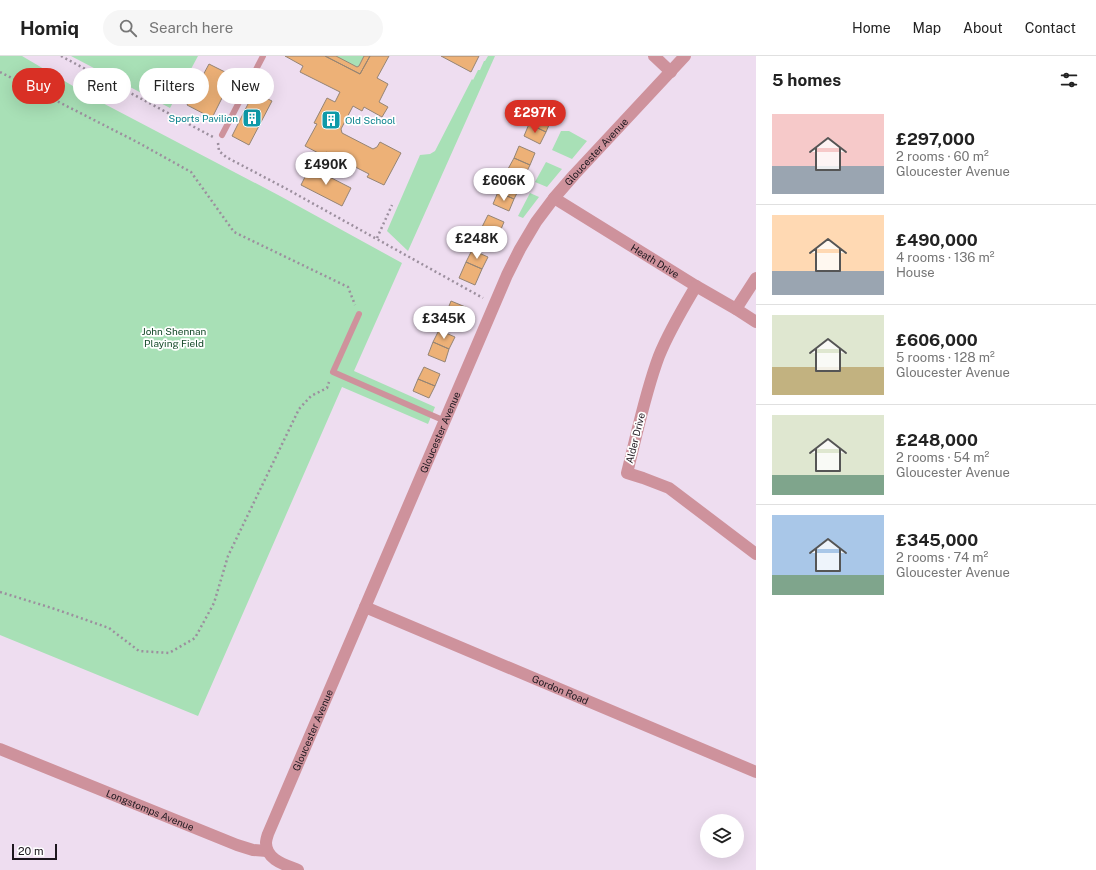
<!DOCTYPE html>
<html lang="en">
<head>
<meta charset="utf-8">
<style>
  :root { --surface:#fff; --page:#f6f6f6; --text:#222; --muted:#767676; --line:#e0e0e0; --accent:#d93025 }
  body { margin:0; font-family:"Public Sans",sans-serif; background:var(--page); color:var(--text); height:100vh; display:flex; flex-direction:column; font-size:15px; white-space:nowrap }
  * { box-sizing:border-box; margin:0 }
  p { font-size:13px; color:var(--muted) }
  .icon { flex:none; width:22px; height:22px; fill:none; stroke:currentColor; stroke-width:2; stroke-linecap:round; stroke-linejoin:round }
  .map { position:relative; flex:1; overflow:hidden }
  .side { display:flex; flex-direction:column; background:var(--surface); width:340px }
  .side>* { flex:none }
  .top-card { position:absolute; left:12px; top:12px; width:380px; height:36px; display:flex; gap:8px }
  .tools { position:absolute; left:700px; top:758px; display:grid; gap:8px }
  .tools a { display:grid; place-items:center; width:44px; height:44px; border-radius:50%; background:var(--surface); box-shadow:0 4px 16px #0002; font-size:20px }
  .scale { position:absolute; left:12px; bottom:10px; width:45px; box-sizing:border-box; padding-left:4px; border:2px solid #1d171e; border-top:0; font-size:11px; line-height:14px; white-space:nowrap; color:#1d171e; -webkit-text-stroke:3px #fff; paint-order:stroke }
  .price { position:absolute; translate:-50% -34px; padding:0 9px; border-radius:14px; background:#fff; color:#222; font-size:13px; line-height:26px; filter:drop-shadow(0 1px 2px #0008) }
  .price::after { content:''; position:absolute; left:50%; top:24px; width:12px; height:9px; margin-left:-6px; background:inherit; clip-path:polygon(0 0,100% 0,50% 100%) }
  .price.active { background:var(--accent); color:#fff }
  ul { padding:0; list-style:none }
  li { display:flex; align-items:center; gap:12px; height:100px; padding:0 16px }
  li+li { border-top:1px solid var(--line) }
  li span { display:grid; place-items:center; flex:none; width:112px; height:80px; border-radius:0px; color:#555 }
  li>.icon { margin-inline-start:auto }
  span .icon { width:48px; height:48px; fill:#fffc; stroke-width:1 }
  li b { font-size:17px }
  h2 { display:flex; justify-content:space-between; align-items:center; height:48px; padding:0 16px; font-size:17px }
  .chip { padding:0 14px; border-radius:18px; background:var(--surface); box-shadow:0 4px 16px #0002; font-size:14px; line-height:36px }
  .chip.active { background:var(--accent); color:#fff }
  header { display:flex; align-items:center; gap:24px; box-sizing:border-box; height:56px; padding:0 20px; background:var(--surface); border-bottom:1px solid var(--line) }
  header strong { font-size:19px }
  nav { display:flex; gap:22px; margin-inline-start:auto; font-size:14px }
  .search { width:280px; height:36px; background:var(--page); display:flex; align-items:center; gap:10px; box-sizing:border-box; padding:0 14px; border-radius:22px; color:var(--muted); font-size:15px }
  main { display:flex; flex:1; min-height:0 }
  .map>svg:first-child { display:block }
  .green { fill:#a8e0b6 }
  .building { fill:#edb177; stroke:#958474 }
  .lines { fill:none; stroke-linecap:round; stroke-linejoin:round }
  .path { stroke:#9c8f9e; stroke-width:2.5; stroke-dasharray:2 3; stroke-linecap:butt }
  .lane { stroke:#ce929c; stroke-width:6 }
  .street { stroke:#ce929c; stroke-width:12 }
  .labels { text-anchor:middle; dominant-baseline:central; stroke-width:3.5; stroke-linejoin:round; paint-order:stroke }
  .culture-label { font-size:10px; fill:#0d838f; stroke:#fff; text-anchor:end }
  .street-label { font-size:10px; fill:#1d171e; stroke:#fff }
  .park-label { font-size:10px; fill:#144928; stroke:#fff }
</style>
</head>
<body>
<header>
<strong>Homiq</strong>
<div class="search"><svg class="icon" aria-label="search" viewBox="0 0 24 24"><circle cx="10" cy="10" r="6"/><path d="M15 15l6 6"/></svg>Search here</div>
<nav><a>Home</a><a>Map</a><a>About</a><a>Contact</a></nav>
</header>
<main>
<div class="map">
<svg width="756" height="814" viewBox="0 0 756 814">
  <rect width="100%" height="100%" fill="#eeddf0"/>
  <path class="green" d="M0 0H22L95 43 280 140 402 207 354 315 435 351 428 368 342 331 198 660 0 579Z
    M71 0H198L170 52Z
    M336 0H364L359 10 357 11Z
    M488 0H495L408 195 387 175 420 99 430 98 435 95 472 23 473 24 478 14H480L484 5H485Z
    M561 75H569L587 85 572 103 552 94Z
    M546 106 562 113 547 131 535 126Z
    M530 137 539 141 523 162 518 160Z"/>
  <path class="building" d="M285 0H325L360 18 370 0H389L377 22 388 28 379 46 388 51 382 61 364 51 362 55 353 50 341 73 342 77 373 93 377 91 380 86 401 97 384 129 367 121 369 118 326 96 324 100 305 90 317 68 314 67 327 42 335 46 340 36 300 16 303 10Z
    M325 0H336L357 11 359 10 364 0H370L360 18Z
    M441 0H479L471 16Z
    M209 8 233 20 212 62 187 49Z
    M254 36 272 45 249 89 232 80Z
    M538 50 554 57 546 76 529 68Z
    M529 68 546 76 540 88 524 80Z
    M519 90 535 97 530 109 514 102Z
    M514 102 530 109 524 121 508 113Z
    M310 111 351 132 342 150 301 129Z
    M504 124 520 131 514 143 498 136Z
    M498 136 514 143 509 155 493 148Z
    M488 159 504 166 499 178 482 171Z
    M482 171 499 178 493 190 477 183Z
    M472 194 488 201 482 213 466 206Z
    M466 206 482 213 475 229 459 222Z
    M451 245 468 252 463 264 458 262 453 273 442 268Z
    M439 274 455 281 449 293 433 286Z
    M433 286 449 293 445 306 428 299Z
    M424 311 440 318 435 330 418 323Z
    M418 323 435 330 429 342 413 335Z"/>
  <g class="lines">
    <path class="path" d="M61 0 213 81
      M0 16 137 86 191 116 234 176 348 231 355 249
      M218 87 219 95 226 101 285 132 483 242
      M377 182 392 149
      M0 536 55 553 109 572 139 595 169 597 195 582 214 547 228 500 299 353 311 340 327 332 329 326"/>
    <path class="lane" d="M222 79 263 0
      M359 258 333 316 445 365"/>
    <g class="street">
      <path d="M654 0 671 16"/>
      <path id="s1" d="M554 142 696 230 736 253 756 266"/>
      <path d="M696 230C683 252 669 275 659 300 645 337 637 378 627 417L643 422 669 432 756 498"/>
      <path d="M736 253 756 222"/>
      <path id="s2" d="M365 551 756 716"/>
      <path id="s3" d="M0 693 237 789 253 794 267 795"/>
      <path id="s4" d="M298 814C286 809 266 804 266 787 266 785 267 781 268 778L507 219 520 193 536 166 554 142 574 119 685 0"/>
    </g>
  </g>
  <defs>
    <symbol id="building-square" viewBox="-11 -11 22 22"><rect x="-9" y="-9" width="18" height="18" rx="4" fill="#0f9aa8" stroke="#fff"/><path d="M-4-6H4V6H1V3H-1V6H-4ZM-2.5-4.3h1.7v1.8h-1.7ZM.8-4.3h1.7v1.8H.8ZM-2.5-1h1.7V.8h-1.7ZM.8-1h1.7V.8H.8Z" fill="#fff"/></symbol>
  </defs>
  <g fill-rule="evenodd">
    <use href="#building-square" x="241" y="51" width="22" height="22"/>
    <use href="#building-square" x="320" y="53" width="22" height="22"/>
  </g>
  <g class="labels">
    <g class="culture-label">
      <text x="238" y="62">Sports Pavilion</text>
      <text x="345" y="64" text-anchor="start">Old School</text>
    </g>
    <g class="street-label">
      <text stroke="none"><textPath href="#s4" startOffset="815">Gloucester Avenue</textPath></text>
      <text stroke="none"><textPath href="#s1" startOffset="119">Heath Drive</textPath></text>
      <text stroke="none"><textPath href="#s4" startOffset="491">Gloucester Avenue</textPath></text>
      <text transform="translate(635 382) rotate(-76)">Alder Drive</text>
      <text stroke="none"><textPath href="#s2" startOffset="212">Gordon Road</textPath></text>
      <text stroke="none"><textPath href="#s4" startOffset="167">Gloucester Avenue</textPath></text>
      <text stroke="none"><textPath href="#s3" startOffset="162">Longstomps Avenue</textPath></text>
    </g>
    <g class="park-label">
      <text x="174" y="275">John Shennan<tspan x="174" dy="12">Playing Field</tspan></text>
    </g>
  </g>
</svg>
<div class="tools">
<a><svg class="icon" aria-label="layers" viewBox="0 0 24 24"><path d="M12 4l9 5-9 5-9-5zM3 14l9 5 9-5"/></svg></a>
</div>
<div class="scale">20 m</div>
<b class="price active" style="left:535px;top:78px">£297K</b>
<b class="price" style="left:326px;top:130px">£490K</b>
<b class="price" style="left:504px;top:146px">£606K</b>
<b class="price" style="left:477px;top:204px">£248K</b>
<b class="price" style="left:444px;top:284px">£345K</b>
<div class="top-card">
<a class="chip active">Buy</a>
<a class="chip">Rent</a>
<a class="chip">Filters</a>
<a class="chip">New</a>
</div>
</div>
<section class="side">
<h2>5 homes<svg class="icon" aria-label="filters" viewBox="0 0 24 24"><path d="M4 7h16M4 17h16"/><circle cx="9" cy="7" r="2"/><circle cx="15" cy="17" r="2"/></svg></h2>
<ul>
<li><span style="background:linear-gradient(#f6c9c9 65%,#9aa5b1 0)"><svg class="icon" aria-label="home" viewBox="0 0 24 24"><path d="M3 11l9-7 9 7M6 9v11h12V9"/></svg></span><div><b>£297,000</b><p>2 rooms · 60 m²</p><p>Gloucester Avenue</p></div></li>
<li><span style="background:linear-gradient(#ffd9b3 70%,#9aa5b1 0)"><svg class="icon" aria-label="home" viewBox="0 0 24 24"><path d="M3 11l9-7 9 7M6 9v11h12V9"/></svg></span><div><b>£490,000</b><p>4 rooms · 136 m²</p><p>House</p></div></li>
<li><span style="background:linear-gradient(#dfe7d0 65%,#c2b280 0)"><svg class="icon" aria-label="home" viewBox="0 0 24 24"><path d="M3 11l9-7 9 7M6 9v11h12V9"/></svg></span><div><b>£606,000</b><p>5 rooms · 128 m²</p><p>Gloucester Avenue</p></div></li>
<li><span style="background:linear-gradient(#dfe7d0 75%,#7fa58c 0)"><svg class="icon" aria-label="home" viewBox="0 0 24 24"><path d="M3 11l9-7 9 7M6 9v11h12V9"/></svg></span><div><b>£248,000</b><p>2 rooms · 54 m²</p><p>Gloucester Avenue</p></div></li>
<li><span style="background:linear-gradient(#a9c7e8 75%,#7fa58c 0)"><svg class="icon" aria-label="home" viewBox="0 0 24 24"><path d="M3 11l9-7 9 7M6 9v11h12V9"/></svg></span><div><b>£345,000</b><p>2 rooms · 74 m²</p><p>Gloucester Avenue</p></div></li>
</ul>
</section>
</main>
</body>
</html>
